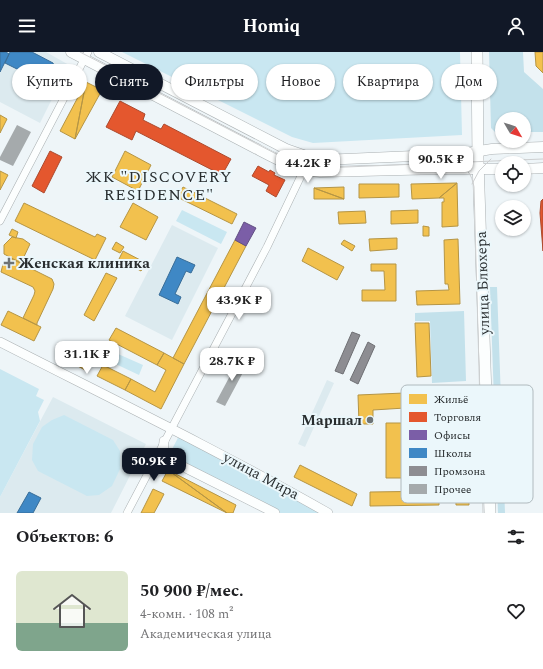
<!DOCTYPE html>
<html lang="ru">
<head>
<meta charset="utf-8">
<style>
  :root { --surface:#fff; --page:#f2f2f2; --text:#202124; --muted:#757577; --line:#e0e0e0; --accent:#111827 }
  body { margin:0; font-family:Spectral,serif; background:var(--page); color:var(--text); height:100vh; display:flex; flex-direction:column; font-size:15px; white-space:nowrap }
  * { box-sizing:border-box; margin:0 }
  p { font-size:13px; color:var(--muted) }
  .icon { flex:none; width:22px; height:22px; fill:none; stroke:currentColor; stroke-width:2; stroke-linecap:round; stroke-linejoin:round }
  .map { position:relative; height:461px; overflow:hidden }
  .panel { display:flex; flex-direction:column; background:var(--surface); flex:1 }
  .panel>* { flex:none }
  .banner { position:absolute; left:12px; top:12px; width:519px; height:36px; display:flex; gap:8px }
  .needle { width:26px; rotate:129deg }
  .buttons { position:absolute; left:495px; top:60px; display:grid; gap:8px }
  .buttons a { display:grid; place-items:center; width:36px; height:36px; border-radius:50%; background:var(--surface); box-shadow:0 1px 3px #0004; font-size:20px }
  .price { position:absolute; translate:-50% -34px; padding:0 9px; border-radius:8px; background:#fff; color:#222; font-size:13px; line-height:26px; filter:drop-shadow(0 1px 2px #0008) }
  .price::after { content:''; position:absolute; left:50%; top:24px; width:12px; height:9px; margin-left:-6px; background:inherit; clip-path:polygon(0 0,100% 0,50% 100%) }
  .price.selected { background:var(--accent); color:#fff }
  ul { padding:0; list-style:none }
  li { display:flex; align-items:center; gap:12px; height:100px; padding:0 16px }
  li+li { border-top:1px solid var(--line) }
  li span { display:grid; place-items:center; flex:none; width:112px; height:80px; border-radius:6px; color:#555 }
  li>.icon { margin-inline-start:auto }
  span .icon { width:48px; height:48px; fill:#fffc; stroke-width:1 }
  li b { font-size:17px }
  h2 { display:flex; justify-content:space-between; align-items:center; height:48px; padding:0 16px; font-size:17px }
  .chip { padding:0 14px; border-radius:18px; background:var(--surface); box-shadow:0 1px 3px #0004; font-size:14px; line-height:36px }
  .chip.selected { background:var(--accent); color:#fff }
  header { display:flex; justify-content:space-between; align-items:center; height:52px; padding:0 16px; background:var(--accent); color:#fff; font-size:18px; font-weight:700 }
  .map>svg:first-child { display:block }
  .built { fill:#dceaef }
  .green { fill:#c9e7f1 }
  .forest { fill:#c3e1eb }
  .homes { fill:#f2c14e; stroke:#b59545 }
  .shops { fill:#e4572e; stroke:#ac4a2e }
  .offices { fill:#7b5ea7; stroke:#624f83 }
  .schools { fill:#3f88c5; stroke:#386d98 }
  .industry { fill:#8d8d92; stroke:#6f7074 }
  .building { fill:#a5aaac }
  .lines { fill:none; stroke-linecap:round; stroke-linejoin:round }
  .minor-casing { stroke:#aab0b2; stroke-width:8 }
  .tertiary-casing { stroke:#aab0b2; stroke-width:10 }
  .secondary-casing { stroke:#aab0b2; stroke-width:11 }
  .primary-casing { stroke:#aab0b2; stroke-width:12 }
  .minor { stroke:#fcfefe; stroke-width:7 }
  .tertiary { stroke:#fcfefe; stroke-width:9 }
  .secondary { stroke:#fcfefe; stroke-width:10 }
  .primary { stroke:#fcfefe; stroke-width:11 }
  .tram { stroke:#cdcfd0; stroke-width:1 }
  .poi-dot { fill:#6d7375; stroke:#ebf7fb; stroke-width:1.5 }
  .labels { text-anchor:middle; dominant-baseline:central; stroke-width:4; stroke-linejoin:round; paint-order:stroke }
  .poi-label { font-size:15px; font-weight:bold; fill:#282d2f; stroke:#ebf7fb; text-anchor:start }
  .street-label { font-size:15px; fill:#282d2f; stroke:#ebf7fb }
  .neighbourhood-label { font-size:16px; letter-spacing:1px; fill:#282d2f; stroke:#ebf7fb }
  .key { fill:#ebf7fb; stroke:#b0babe; stroke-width:1 }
  .key-label { font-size:11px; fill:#282d2f }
</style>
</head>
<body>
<header><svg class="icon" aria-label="menu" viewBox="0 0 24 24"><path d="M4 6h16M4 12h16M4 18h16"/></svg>Homiq<svg class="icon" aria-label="person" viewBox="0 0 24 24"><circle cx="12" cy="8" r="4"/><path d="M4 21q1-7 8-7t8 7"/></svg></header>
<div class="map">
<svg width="543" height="461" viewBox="0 0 543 461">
  <rect width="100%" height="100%" fill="#eef5f8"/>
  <path class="built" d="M0 0H46L69 13 40 71 0 50Z
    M172 173 218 196 172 288 125 264Z
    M327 328 334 331 305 395 298 392Z
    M53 345 146 392 111 461H0V445Z"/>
  <path class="green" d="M122 0H460L462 83 313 91 292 85Z
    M182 158 227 180 221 192 176 169Z
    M109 298 143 313 139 323 105 307Z
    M0 317 39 337 36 344 44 348 38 360 40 369 0 445Z
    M64 363 113 388 120 399V417L112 434 99 443 87 444 38 419 32 408 33 392 42 375 52 368Z
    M180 382 328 461H275L170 408V401Z"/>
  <path class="forest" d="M489 0H523L524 20 543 37V80H524V67H502V80H495L491 76Z
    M490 235H497L505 461H498Z
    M464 259 466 329 432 331 430 269H415V261Z"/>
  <path class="homes" d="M535 0H543V21L536 14Z
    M86 30 75 87 60 79Z
    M86 30 102 38 75 87Z
    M0 63 7 67 0 81Z
    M125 99 151 113 138 139 112 125Z
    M0 119 8 123 0 138Z
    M457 131 439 146 412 147 411 132Z
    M457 131 458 174 442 175V150H444V146H439Z
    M359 132H399V145L359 146Z
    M183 135 237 162 232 172 177 145Z
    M344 135V147L314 136Z
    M314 136 344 147H314Z
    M24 151 95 185 97 182 106 186 95 208 15 169Z
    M133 151 158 165 146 188 120 175Z
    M418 158V171L391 172V159Z
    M365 159 366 171 339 172 338 160Z
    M423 174 429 175V184H423Z
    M12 177 18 180 16 186 9 183Z
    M12 185 23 187 30 192 21 211 4 202V193Z
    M397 186V197L370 199 369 187Z
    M458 187 460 252 417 253 416 239 449 238 448 232H445L444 188Z
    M235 188 246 194 184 312 173 306Z
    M344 188 355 194 352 199 341 192Z
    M116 190 124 195 120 201 112 197Z
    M308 196 344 215 337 228 302 209Z
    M123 199 146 211 141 219 119 207Z
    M10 206 52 227 54 232 53 237 37 271V273L23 266 34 243 35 239 33 235 1 220 3 212Z
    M371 212H396V249H362V238H385L384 219H371Z
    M106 221 117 226 94 269 84 263Z
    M8 259 41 275 34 289 1 273Z
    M415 271H429L431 324 417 325Z
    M116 276 164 301 157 313 109 288Z
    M64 294 93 308 87 319 59 304Z
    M164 301 184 312 161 357 125 338 131 327 155 340 166 318 157 313Z
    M103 313 131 327 125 338 97 324Z
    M404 341 405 356 373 358V372H359L358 343Z
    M386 371H432V387L402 388V426H386Z
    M300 413 357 442 352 454 294 425Z
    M168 418 236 453 233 461H227Z
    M168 418 227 461 162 429Z
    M455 418H468L469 453H456Z
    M153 437 164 442 160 450 154 461H141Z
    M439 439V453L370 454V440Z"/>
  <path class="shops" d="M120 49 145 62 143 68 161 77 164 72 231 107 222 123 136 79 132 88 106 75Z
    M50 99 62 105 44 141 32 134Z
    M258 114 269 120 270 118 275 121 274 123 285 128 276 145 266 139 269 133 252 124Z
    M543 147V199L540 161 541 149Z"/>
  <path class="offices" d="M244 170 256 176 246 194 235 188Z"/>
  <path class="schools" d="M0 0H6L9 2 0 20Z
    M10 0H32L53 11 56 19 41 46 25 36 29 29 27 27V22L5 11Z
    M177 205 195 213 191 221 186 219 175 242 181 245 178 252 159 243Z
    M29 440 41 446 33 461H17Z"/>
  <path class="industry" d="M352 280 360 283 343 322 335 319Z
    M368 290 375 294 358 332 350 328Z"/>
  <path class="building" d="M17 73 31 80 13 114 0 108V105Z
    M239 307 248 311 225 354 216 350Z"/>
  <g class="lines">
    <defs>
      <path id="minor" d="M0 169 88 0
        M127 461 267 195 300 126 309 105"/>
      <path id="tertiary" d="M0 290C110 346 221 400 328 461
        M164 389 163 402 168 407 275 461"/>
      <path id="secondary" d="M71 0 255 96C276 107 297 119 320 120L441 117H502
        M99 0 286 97 309 105 322 108 460 102 492 97 543 95
        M524 117 543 116"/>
      <path id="primary" d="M477 0 478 109 490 461"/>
    </defs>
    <use href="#minor" class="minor-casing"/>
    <use href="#tertiary" class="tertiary-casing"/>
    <use href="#secondary" class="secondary-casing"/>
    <use href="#primary" class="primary-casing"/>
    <use href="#minor" class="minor"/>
    <use href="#tertiary" class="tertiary"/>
    <use href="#secondary" class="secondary"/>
    <use href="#primary" class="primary"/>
    <path class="tram" d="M80 0 282 105 305 114 321 116 543 107
      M455 110C466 115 472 122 474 135L483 461
      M472 132 479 119 491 107"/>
  </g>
  <g class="poi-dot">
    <path d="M7 205h4v4h4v4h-4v4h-4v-4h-4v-4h4z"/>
    <circle cx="370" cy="368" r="4"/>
  </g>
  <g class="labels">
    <g class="poi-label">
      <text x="18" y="211">Женская клиника</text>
      <text x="362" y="368" text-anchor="end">Маршал</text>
    </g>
    <g class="street-label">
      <text transform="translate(483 231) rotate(-92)">улица Блюхера</text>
      <text transform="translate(261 424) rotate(28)">улица Мира</text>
    </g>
    <g class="neighbourhood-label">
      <text x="159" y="125">ЖК "DISCOVERY<tspan x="159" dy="18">RESIDENCE"</tspan></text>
    </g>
  </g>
  <rect x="401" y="333" width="132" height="118" rx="6" class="key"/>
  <rect x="409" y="342" width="18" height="10" fill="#f2c14e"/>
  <rect x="409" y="360" width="18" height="10" fill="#e4572e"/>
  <rect x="409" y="378" width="18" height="10" fill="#7b5ea7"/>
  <rect x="409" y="396" width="18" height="10" fill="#3f88c5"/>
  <rect x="409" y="414" width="18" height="10" fill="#8d8d92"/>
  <rect x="409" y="432" width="18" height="10" fill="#a5aaac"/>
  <g class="key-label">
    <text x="434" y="351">Жильё</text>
    <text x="434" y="369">Торговля</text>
    <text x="434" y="387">Офисы</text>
    <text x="434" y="405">Школы</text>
    <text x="434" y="423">Промзона</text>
    <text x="434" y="441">Прочее</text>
  </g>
</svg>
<div class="buttons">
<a><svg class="needle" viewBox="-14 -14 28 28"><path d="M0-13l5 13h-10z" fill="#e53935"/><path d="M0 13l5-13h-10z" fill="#757577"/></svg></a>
<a><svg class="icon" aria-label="locate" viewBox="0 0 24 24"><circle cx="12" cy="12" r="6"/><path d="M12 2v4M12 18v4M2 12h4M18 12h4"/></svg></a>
<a><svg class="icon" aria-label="layers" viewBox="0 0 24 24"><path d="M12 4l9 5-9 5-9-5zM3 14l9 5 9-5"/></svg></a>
</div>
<b class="price" style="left:441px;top:128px">90.5K ₽</b>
<b class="price" style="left:308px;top:132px">44.2K ₽</b>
<b class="price" style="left:239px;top:269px">43.9K ₽</b>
<b class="price" style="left:87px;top:323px">31.1K ₽</b>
<b class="price" style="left:232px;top:330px">28.7K ₽</b>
<b class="price selected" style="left:154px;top:430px">50.9K ₽</b>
<div class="banner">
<a class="chip">Купить</a>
<a class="chip selected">Снять</a>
<a class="chip">Фильтры</a>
<a class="chip">Новое</a>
<a class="chip">Квартира</a>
<a class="chip">Дом</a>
</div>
</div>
<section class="panel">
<h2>Объектов: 6<svg class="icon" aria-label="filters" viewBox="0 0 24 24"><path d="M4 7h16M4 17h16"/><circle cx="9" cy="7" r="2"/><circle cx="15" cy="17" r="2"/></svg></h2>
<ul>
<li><span style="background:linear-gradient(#dfe7d0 65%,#7fa58c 0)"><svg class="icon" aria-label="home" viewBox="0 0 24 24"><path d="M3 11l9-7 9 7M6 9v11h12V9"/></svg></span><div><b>50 900 ₽/мес.</b><p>4-комн. · 108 m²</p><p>Академическая улица</p></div><svg class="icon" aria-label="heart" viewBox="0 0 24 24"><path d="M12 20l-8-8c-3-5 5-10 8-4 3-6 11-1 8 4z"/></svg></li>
</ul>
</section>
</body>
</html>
